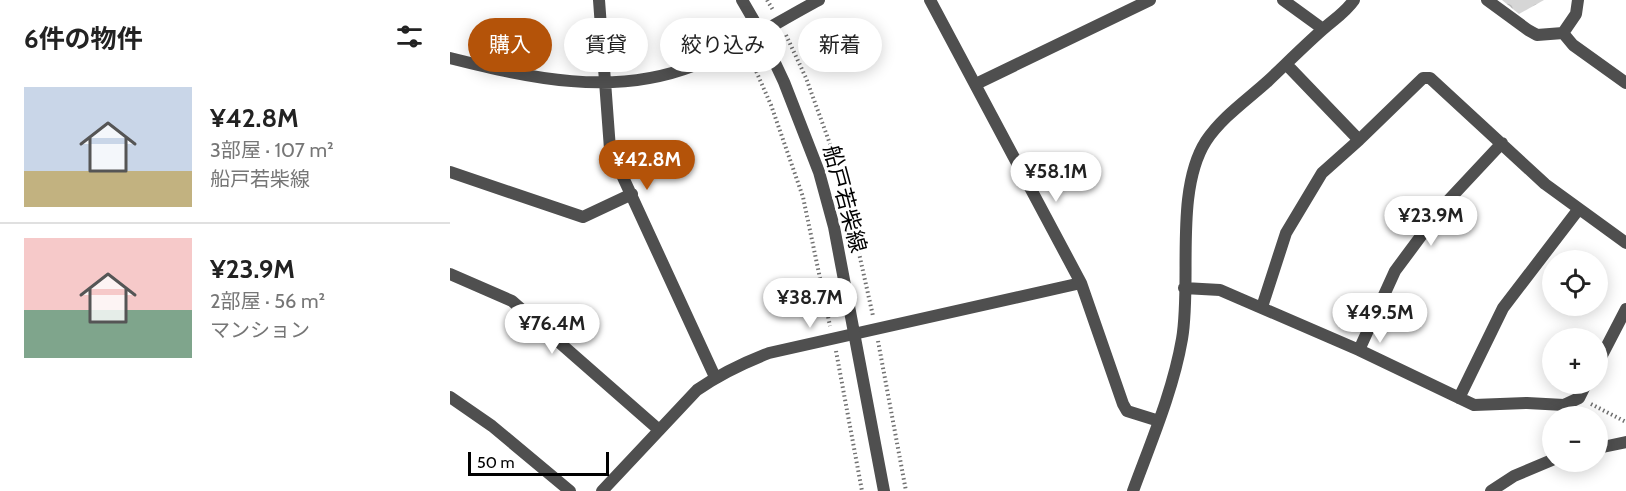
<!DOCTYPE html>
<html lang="ja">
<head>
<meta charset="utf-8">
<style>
  :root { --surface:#fff; --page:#f6f6f6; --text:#222; --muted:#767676; --line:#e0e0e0; --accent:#b45309 }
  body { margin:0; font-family:Cabin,"Noto Sans JP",sans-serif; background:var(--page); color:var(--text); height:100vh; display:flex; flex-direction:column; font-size:22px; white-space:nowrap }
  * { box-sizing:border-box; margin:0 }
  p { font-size:20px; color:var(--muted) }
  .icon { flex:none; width:33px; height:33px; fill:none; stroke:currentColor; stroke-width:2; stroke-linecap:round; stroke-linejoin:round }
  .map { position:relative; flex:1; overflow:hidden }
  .drawer { display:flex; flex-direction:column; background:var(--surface); width:450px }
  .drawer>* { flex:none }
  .hud { position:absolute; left:18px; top:18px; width:570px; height:54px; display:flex; gap:12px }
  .tools { position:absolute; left:1092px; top:250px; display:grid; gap:12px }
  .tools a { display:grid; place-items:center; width:66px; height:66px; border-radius:50%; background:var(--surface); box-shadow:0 3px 15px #0003; font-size:30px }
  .scale { position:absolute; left:18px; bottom:15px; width:141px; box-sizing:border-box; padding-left:6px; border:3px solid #000; border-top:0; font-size:16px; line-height:21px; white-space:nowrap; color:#000; -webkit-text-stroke:4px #fff; paint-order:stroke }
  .price { position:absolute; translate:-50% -51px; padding:0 14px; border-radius:21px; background:#fff; color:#222; font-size:20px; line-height:39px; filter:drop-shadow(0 2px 3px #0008) }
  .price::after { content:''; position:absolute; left:50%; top:36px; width:18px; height:14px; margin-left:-9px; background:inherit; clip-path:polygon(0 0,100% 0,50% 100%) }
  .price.selected { background:var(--accent); color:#fff }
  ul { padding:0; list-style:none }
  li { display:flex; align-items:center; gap:18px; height:150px; padding:0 24px }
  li+li { border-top:2px solid var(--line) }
  li span { display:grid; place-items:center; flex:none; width:168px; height:120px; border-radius:0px; color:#555 }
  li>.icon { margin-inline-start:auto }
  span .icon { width:72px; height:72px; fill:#fffc; stroke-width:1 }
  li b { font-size:26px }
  h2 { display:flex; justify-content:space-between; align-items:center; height:72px; padding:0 24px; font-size:26px }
  .pill { padding:0 21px; border-radius:27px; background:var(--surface); box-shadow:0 3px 15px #0003; font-size:21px; line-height:54px }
  .pill.selected { background:var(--accent); color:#fff }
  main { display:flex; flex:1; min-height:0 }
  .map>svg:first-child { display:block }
  .forest { fill:url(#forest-crowns) }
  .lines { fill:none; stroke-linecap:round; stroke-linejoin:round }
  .path { stroke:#717171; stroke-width:4; stroke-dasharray:1.5 3; stroke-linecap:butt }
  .minor { stroke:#4f4f4f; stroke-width:12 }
  .tertiary { stroke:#4f4f4f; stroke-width:12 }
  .labels { text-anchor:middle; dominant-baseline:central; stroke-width:6; stroke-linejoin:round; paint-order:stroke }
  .street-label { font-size:22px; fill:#000; stroke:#fff }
</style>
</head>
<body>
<main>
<section class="drawer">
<h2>6件の物件<svg class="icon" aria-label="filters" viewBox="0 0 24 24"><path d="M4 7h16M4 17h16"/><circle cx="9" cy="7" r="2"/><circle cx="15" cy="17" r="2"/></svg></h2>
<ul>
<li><span style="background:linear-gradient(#c9d6e8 70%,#c2b280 0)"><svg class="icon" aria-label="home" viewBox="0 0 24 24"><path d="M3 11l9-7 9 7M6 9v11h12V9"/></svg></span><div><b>¥42.8M</b><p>3部屋 · 107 m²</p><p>船戸若柴線</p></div></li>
<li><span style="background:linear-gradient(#f6c9c9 60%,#7fa58c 0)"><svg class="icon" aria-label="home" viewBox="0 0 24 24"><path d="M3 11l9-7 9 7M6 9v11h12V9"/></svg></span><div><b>¥23.9M</b><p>2部屋 · 56 m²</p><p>マンション</p></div></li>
</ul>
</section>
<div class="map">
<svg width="1176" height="491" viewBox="0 0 1176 491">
  <defs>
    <pattern id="forest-crowns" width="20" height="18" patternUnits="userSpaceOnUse" patternTransform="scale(1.5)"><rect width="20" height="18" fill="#d6d6d6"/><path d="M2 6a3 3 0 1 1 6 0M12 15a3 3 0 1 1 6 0" fill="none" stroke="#b6b6b6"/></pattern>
  </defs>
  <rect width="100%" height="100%" fill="#fff"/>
  <path class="forest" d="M1052 0H1094L1069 14Z"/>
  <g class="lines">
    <path class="path" d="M317 0 323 10
      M336 35 356 78 392 177 423 316
      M299 55 321 105 353 197 380 326
      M428 341 456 491
      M386 351 412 491
      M1141 404 1176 422"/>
    <path class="minor" d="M149 0 160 149 265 377
      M480 0 631 283 673 404 677 411 709 421
      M833 0 873 29
      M1037 0 1078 30 1087 35 1113 33 1126 14 1128 0
      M1113 33 1123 45 1176 83
      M0 58C80 78 163 97 243 66 285 50 329 21 369 0
      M836 64 909 140 973 78H980L1095 184 1176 243
      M526 84 700 0
      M0 172 133 217 182 194
      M0 274 62 301 208 429
      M734 288 770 290 909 350 1024 405 1077 403 1114 405 1129 398 1136 384
      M812 307 836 233 872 173 909 140
      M909 350 945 271 994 205 1052 143
      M1148 363 1176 309
      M0 397 42 426 120 491
      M1009 398 1053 308 1128 210
      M152 491 247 390C270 374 293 363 319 353L631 283
      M683 491C701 442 723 391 732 339 742 282 724 191 756 141 772 117 797 100 818 81 836 64 853 47 871 31 883 20 895 13 904 0"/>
    <path class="tertiary" d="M292 0 310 31 334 82 369 172 384 227 434 491
      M1148 448 1176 442
      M1041 491 1064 476 1102 460"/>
  </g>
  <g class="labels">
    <g class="street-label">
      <text transform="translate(395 199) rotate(75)">船戸若柴線</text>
    </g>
  </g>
</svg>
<div class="tools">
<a><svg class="icon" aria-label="locate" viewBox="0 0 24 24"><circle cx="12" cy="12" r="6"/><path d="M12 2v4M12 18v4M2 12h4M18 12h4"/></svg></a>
<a>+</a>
<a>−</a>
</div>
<div class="scale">50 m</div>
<b class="price selected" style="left:197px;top:191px">¥42.8M</b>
<b class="price" style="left:606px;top:203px">¥58.1M</b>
<b class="price" style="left:981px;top:247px">¥23.9M</b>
<b class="price" style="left:360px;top:329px">¥38.7M</b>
<b class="price" style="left:930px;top:344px">¥49.5M</b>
<b class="price" style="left:102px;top:355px">¥76.4M</b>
<div class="hud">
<a class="pill selected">購入</a>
<a class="pill">賃貸</a>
<a class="pill">絞り込み</a>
<a class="pill">新着</a>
</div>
</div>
</main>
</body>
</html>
